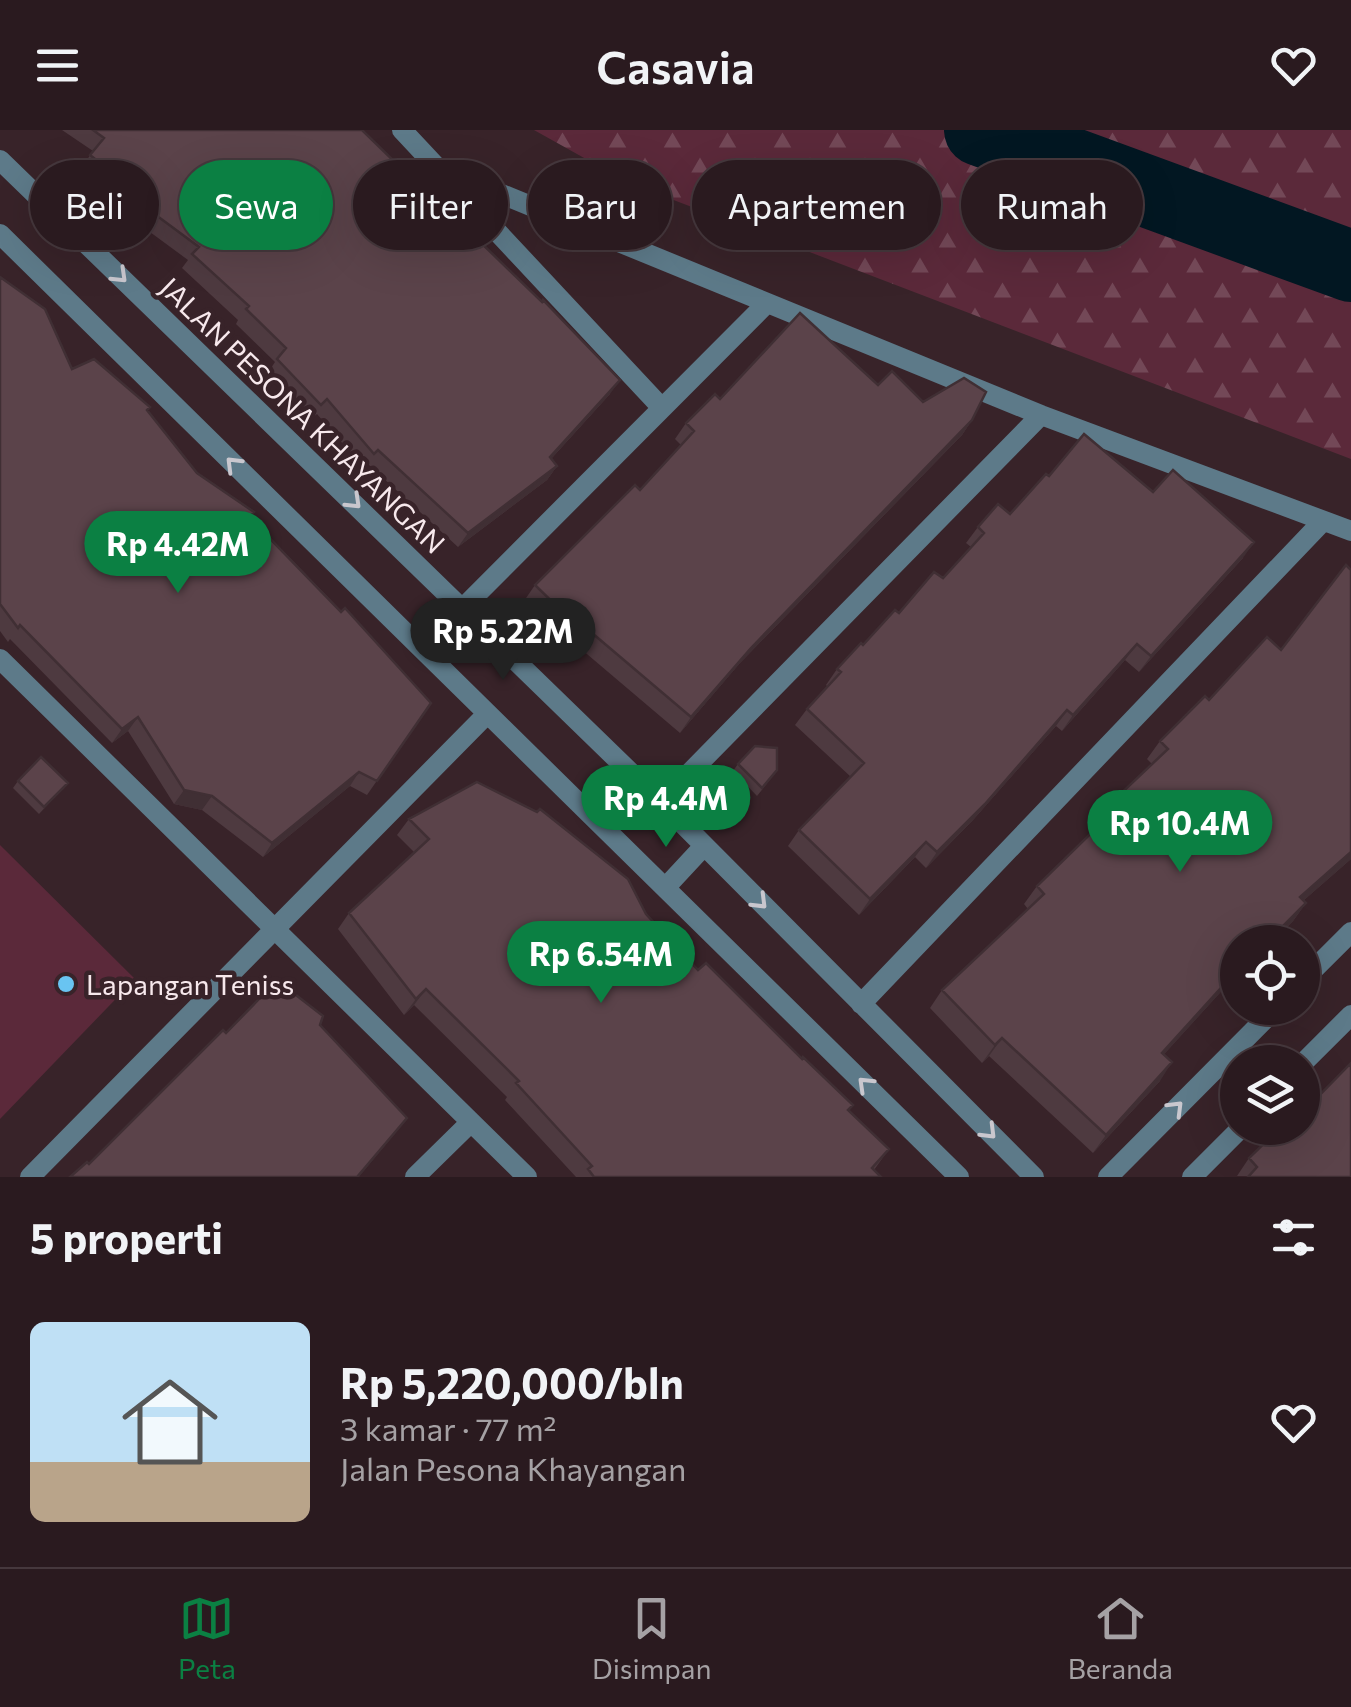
<!DOCTYPE html>
<html lang="id">
<head>
<meta charset="utf-8">
<style>
  :root { --surface:#2a1a1f; --page:#36272c; --text:#f1f3f6; --muted:#a5a1a4; --line:#46383d; --accent:#0b8043 }
  body { margin:0; font-family:Commissioner,sans-serif; background:var(--page); color:var(--text); height:100vh; display:flex; flex-direction:column; font-size:38px; white-space:nowrap }
  * { box-sizing:border-box; margin:0 }
  p { font-size:32px; color:var(--muted) }
  .icon { flex:none; width:55px; height:55px; fill:none; stroke:currentColor; stroke-width:2; stroke-linecap:round; stroke-linejoin:round }
  .map { position:relative; height:1047px; overflow:hidden }
  .details { display:flex; flex-direction:column; background:var(--surface); flex:1 }
  .details>* { flex:none }
  .top-card { position:absolute; left:30px; top:30px; width:1292px; height:90px; display:flex; gap:20px }
  .buttons { position:absolute; left:1220px; top:795px; display:grid; gap:20px }
  .buttons a { display:grid; place-items:center; width:100px; height:100px; border-radius:50%; background:var(--surface); box-shadow:0 10px 40px #0002,0 0 0 2px var(--line); font-size:50px }
  .price { position:absolute; translate:-50% -85px; padding:0 22px; border-radius:35px; background:var(--accent); color:#fff; font-size:32px; line-height:65px; filter:drop-shadow(0 2px 5px #0008) }
  .price::after { content:''; position:absolute; left:50%; top:60px; width:30px; height:22px; margin-left:-15px; background:inherit; clip-path:polygon(0 0,100% 0,50% 100%) }
  .price.selected { background:#222; color:#fff }
  ul { padding:0; list-style:none }
  li { display:flex; align-items:center; gap:30px; height:250px; padding:0 30px }
  li+li { border-top:2px solid var(--line) }
  li span { display:grid; place-items:center; flex:none; width:280px; height:200px; border-radius:15px; color:#555 }
  li>.icon { margin-inline-start:auto }
  span .icon { width:120px; height:120px; fill:#fffc; stroke-width:1 }
  li b { font-size:42px }
  h2 { display:flex; justify-content:space-between; align-items:center; height:120px; padding:0 30px; font-size:42px }
  .chip { padding:0 35px; border-radius:45px; background:var(--surface); box-shadow:0 10px 40px #0002,0 0 0 2px var(--line); font-size:35px; line-height:90px }
  .chip.selected { background:var(--accent); color:#fff }
  header { display:flex; justify-content:space-between; align-items:center; height:130px; padding:0 30px; background:var(--surface); font-size:45px; font-weight:600 }
  .tabs { display:flex; justify-content:space-around; align-items:center; height:140px; border-top:2px solid var(--line); background:var(--surface); font-size:28px; color:var(--muted) }
  .tabs a { display:grid; justify-items:center; gap:5px }
  .tabs .selected { color:var(--accent) }
  .map>svg:first-child { display:block }
  .green { fill:#5b293a }
  .forest { fill:url(#forest-firs) }
  .lines { fill:none; stroke-linecap:round; stroke-linejoin:round }
  .river { stroke:#021722; stroke-width:72 }
  .street { stroke:#5d7a89; stroke-width:20 }
  .wall { fill:#4e3a40 }
  .shaded-wall { fill:#402f34 }
  .building { fill:#5b434a; stroke:#402f34; stroke-width:2.5 }
  .oneway { stroke:#c9c7ce }
  .poi-dot { fill:#69c4f1; stroke:#382329; stroke-width:4 }
  .labels { text-anchor:middle; dominant-baseline:central; stroke-width:9; stroke-linejoin:round; paint-order:stroke }
  .street-label { font-size:28px; fill:#f7e8ec; stroke:#382329 }
  .poi-label { font-size:28px; fill:#f7e8ec; stroke:#382329; text-anchor:start }
</style>
</head>
<body>
<header><svg class="icon" aria-label="menu" viewBox="0 0 24 24"><path d="M4 6h16M4 12h16M4 18h16"/></svg>Casavia<svg class="icon" aria-label="heart" viewBox="0 0 24 24"><path d="M12 20l-8-8c-3-5 5-10 8-4 3-6 11-1 8 4z"/></svg></header>
<div class="map">
<svg width="1351" height="1047" viewBox="0 0 1351 1047">
  <defs>
    <pattern id="forest-firs" width="22" height="20" patternUnits="userSpaceOnUse" patternTransform="scale(2.5)"><rect width="22" height="20" fill="#5b293a"/><path d="M5 1l3.5 6h-7zM16 11l3.5 6h-7z" fill="#734857"/></pattern>
  </defs>
  <rect width="100%" height="100%" fill="#382329"/>
  <path class="green" d="M0 715 135 849 0 989Z"/>
  <path class="forest" d="M534 0H1351V329L629 53Z"/>
  <g class="lines">
    <path class="river" d="M980 0 1351 136"/>
    <path class="street" d="M402 0 661 277
      M0 30 661 672 1034 1047
      M438 38 1041 285 1351 401
      M0 104 959 1047
      M463 478 767 173
      M0 529 527 1047
      M661 672 1041 285
      M665 758 704 716
      M1302 851 1351 802
      M861 874 1323 391
      M1302 934 1351 885
      M30 1047 487 584
      M415 1047 471 992
      M1108 1047 1276 878
      M1192 1047 1241 998"/>
  </g>
  <path class="wall" d="M62 0H362L398 39 423 61 415 72 610 264 551 329 557 336 547 350 458 417 368 334 364 338 317 284 311 289 267 244 275 232 236 194 238 190 182 138 188 130 135 91 139 86 80 40 93 21Z
    M0 147 72 239 147 280 197 343 250 387 431 573 367 665 350 656 263 727 202 680 174 674 128 601 112 613 10 509 8 512 0 501Z
    M878 255 972 290 962 305 740 533 680 603 581 519 577 523 524 471 535 455 640 360 681 315 675 309 686 293 720 269Z
    M1049 346 1153 362 1243 428 1139 542 1125 530 1062 601 1056 596 973 690 926 738 915 727 859 785 788 716 799 700 851 647 795 595 807 579 828 557 826 555 837 539 943 448 971 417 966 413 978 397 1010 384Z
    M1160 611 1351 729 1304 770 1306 773 1293 791 1272 812H1238V843L1164 924 1160 951 1093 1023 989 926 982 933 930 878 942 860 1028 779 1024 774 1037 756 1104 691 1101 688 1114 670 1152 634 1147 629Z
    M738 634 772 647 757 666 733 641Z
    M18 651 68 653 39 684 13 658Z
    M409 689 646 784 698 840 853 975 849 981 889 1019 874 1040 881 1047H576L505 970 507 967 414 875 404 885 338 799 349 783 415 723 397 705Z
    M1304 981 1351 1047 1237 1046 1249 1028Z"/>
  <path class="shaded-wall" d="M620 250 610 264 539 342 550 327Z
    M972 290 962 305 740 533 680 603 691 587 751 518Z
    M557 336 547 350 458 417 468 403Z
    M1254 412 1243 428 1139 542 1151 526Z
    M1137 514 1125 530 1062 601 1073 585Z
    M1067 580 1056 596 973 690 926 738 937 722Z
    M138 587 128 601 112 613 122 599Z
    M359 642 350 656 263 727 272 713Z
    M184 660 212 666 202 680 174 674Z
    M926 712 915 727 859 785 870 769Z
    M1351 722V729L1287 785 1300 767Z
    M1306 773 1293 791 1272 812H1267Z
    M1238 839V843L1149 941 1162 923Z
    M426 859 414 875 404 885 416 869Z
    M1002 908 989 926 982 933 995 915Z
    M1172 932 1160 951 1093 1023 1106 1005Z
    M407 988 396 1002 359 1047H357Z"/>
  <path class="building" d="M93 0H362L400 37 398 39 423 61 414 71 467 112 473 105 542 172 543 170 620 250 550 327 557 336 468 403 378 320 374 324 327 269 321 275 277 229 286 218 246 179 249 176 192 124 199 117 145 77 149 71 90 25 104 8Z
    M0 147 45 179 72 239 94 229 150 277 147 280 197 343 254 382 249 387 341 482 345 478 431 573 377 651 359 642 272 713 212 666 184 660 138 587 122 599 20 495 18 498 0 474Z
    M800 183 878 255 892 241 923 272 964 248 986 262 972 290 751 518 691 587 592 503 588 507 535 455 635 355 640 360 694 301 686 293 715 264 720 269Z
    M1084 304 1153 362 1173 340 1254 412 1151 526 1137 514 1073 585 1067 580 985 674 937 722 926 712 870 769 799 700 864 633 807 579 841 542 837 539 861 513 863 515 895 480 899 483 934 442 943 448 984 403 978 397 998 374 1010 384 1046 344 1049 346Z
    M1346 435 1351 440V722L1300 767 1306 773 1267 812H1238V839L1162 923 1172 932 1106 1005 1002 908 995 915 942 860 1044 764 1037 756 1119 676 1114 670 1168 619 1160 611 1205 566 1209 570 1267 507 1281 520Z
    M755 616 777 618V640L762 658 738 634Z
    M41 627 68 653 44 677 18 651Z
    M477 652 537 682 540 679 628 749 646 784 698 840 706 833 802 929 803 927 853 975 848 980 889 1019 872 1038 881 1047H594L588 1039 592 1036 516 953 519 951 426 859 416 869 349 783 429 709 409 689Z
    M283 855 323 886 320 895 407 988 357 1047H70L87 1032 89 1034 223 900 226 903 259 869Z
    M1351 933V1047H1248L1257 1037 1249 1028 1280 998H1302V979L1304 981Z"/>
  <defs><path id="oneway-chevron" d="M-2-3.5L2.5 0L-2 3.5" fill="none" stroke-width="1.6" stroke-linecap="round" stroke-linejoin="round" transform="scale(2.5)"/></defs>
  <g class="oneway">
    <use href="#oneway-chevron" transform="translate(120 146) rotate(44)"/>
    <use href="#oneway-chevron" transform="translate(233 334) rotate(-135)"/>
    <use href="#oneway-chevron" transform="translate(354 372) rotate(44)"/>
    <use href="#oneway-chevron" transform="translate(760 772) rotate(45)"/>
    <use href="#oneway-chevron" transform="translate(865 954) rotate(-136)"/>
    <use href="#oneway-chevron" transform="translate(1176 978) rotate(-45)"/>
    <use href="#oneway-chevron" transform="translate(989 1002) rotate(45)"/>
  </g>
  <circle class="poi-dot" cx="66" cy="854" r="10"/>
  <g class="labels">
    <g class="street-label">
      <text transform="translate(303 285) rotate(44)">JALAN PESONA KHAYANGAN</text>
    </g>
    <g class="poi-label">
      <text x="86" y="854">Lapangan Teniss</text>
    </g>
  </g>
</svg>
<div class="buttons">
<a><svg class="icon" aria-label="locate" viewBox="0 0 24 24"><circle cx="12" cy="12" r="6"/><path d="M12 2v4M12 18v4M2 12h4M18 12h4"/></svg></a>
<a><svg class="icon" aria-label="layers" viewBox="0 0 24 24"><path d="M12 4l9 5-9 5-9-5zM3 14l9 5 9-5"/></svg></a>
</div>
<b class="price" style="left:178px;top:466px">Rp 4.42M</b>
<b class="price selected" style="left:503px;top:553px">Rp 5.22M</b>
<b class="price" style="left:666px;top:720px">Rp 4.4M</b>
<b class="price" style="left:1180px;top:745px">Rp 10.4M</b>
<b class="price" style="left:601px;top:876px">Rp 6.54M</b>
<div class="top-card">
<a class="chip">Beli</a>
<a class="chip selected">Sewa</a>
<a class="chip">Filter</a>
<a class="chip">Baru</a>
<a class="chip">Apartemen</a>
<a class="chip">Rumah</a>
</div>
</div>
<section class="details">
<h2>5 properti<svg class="icon" aria-label="filters" viewBox="0 0 24 24"><path d="M4 7h16M4 17h16"/><circle cx="9" cy="7" r="2"/><circle cx="15" cy="17" r="2"/></svg></h2>
<ul>
<li><span style="background:linear-gradient(#bfe0f5 70%,#b9a48a 0)"><svg class="icon" aria-label="home" viewBox="0 0 24 24"><path d="M3 11l9-7 9 7M6 9v11h12V9"/></svg></span><div><b>Rp 5,220,000/bln</b><p>3 kamar · 77 m²</p><p>Jalan Pesona Khayangan</p></div><svg class="icon" aria-label="heart" viewBox="0 0 24 24"><path d="M12 20l-8-8c-3-5 5-10 8-4 3-6 11-1 8 4z"/></svg></li>
</ul>
</section>
<nav class="tabs">
<a class="selected"><svg class="icon" aria-label="map" viewBox="0 0 24 24"><path d="M3 6l6-2 6 2 6-2v14l-6 2-6-2-6 2zM9 4v14M15 6v14"/></svg>Peta</a>
<a><svg class="icon" aria-label="saved" viewBox="0 0 24 24"><path d="M7 4h10v16l-5-4-5 4z"/></svg>Disimpan</a>
<a><svg class="icon" aria-label="home" viewBox="0 0 24 24"><path d="M3 11l9-7 9 7M6 9v11h12V9"/></svg>Beranda</a>
</nav>
</body>
</html>
